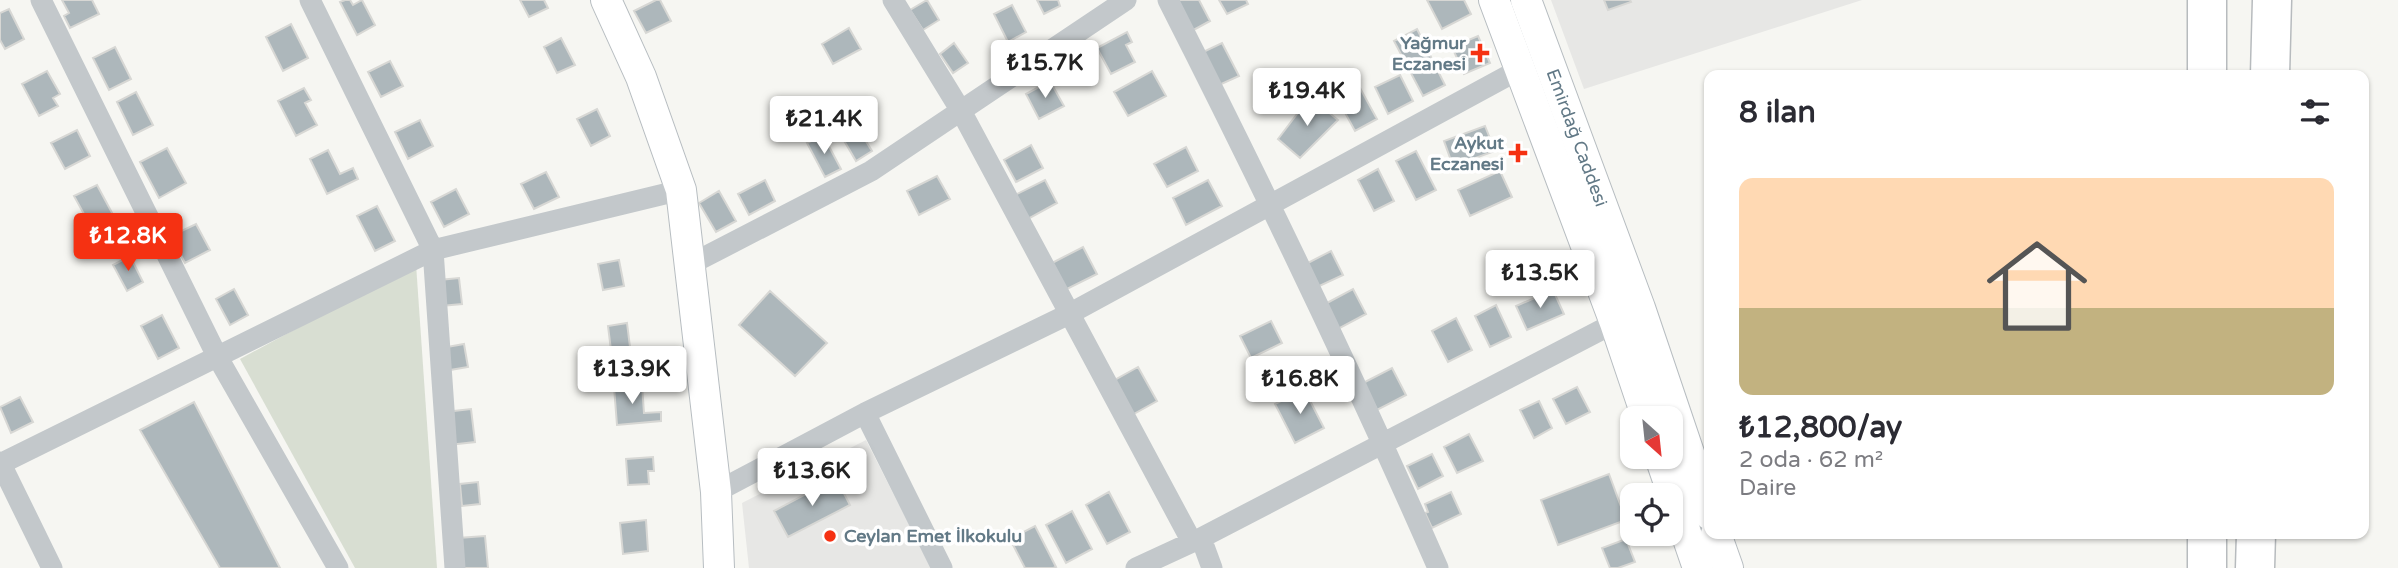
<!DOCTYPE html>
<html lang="tr">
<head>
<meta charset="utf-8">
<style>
  :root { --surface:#fff; --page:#f2f2f3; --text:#2b2b33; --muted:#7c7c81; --accent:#f53112 }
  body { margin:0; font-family:"Varela Round",sans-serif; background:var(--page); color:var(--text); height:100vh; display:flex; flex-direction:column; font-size:26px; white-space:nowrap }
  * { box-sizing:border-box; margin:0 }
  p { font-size:23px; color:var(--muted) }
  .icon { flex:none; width:38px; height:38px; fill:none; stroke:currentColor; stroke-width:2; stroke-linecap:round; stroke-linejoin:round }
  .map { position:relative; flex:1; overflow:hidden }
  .panel { position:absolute; left:1704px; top:70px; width:665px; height:469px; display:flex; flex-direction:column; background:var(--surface); border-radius:14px; box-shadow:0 2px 5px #0004 }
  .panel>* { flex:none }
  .needle { width:46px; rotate:153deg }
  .controls { position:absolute; left:1620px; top:406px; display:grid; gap:14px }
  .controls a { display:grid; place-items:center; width:63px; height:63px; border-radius:14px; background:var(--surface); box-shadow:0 2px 5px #0004; font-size:35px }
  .price { position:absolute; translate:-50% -60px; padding:0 16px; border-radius:7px; background:#fff; color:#222; font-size:23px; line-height:46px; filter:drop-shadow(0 2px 4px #0008) }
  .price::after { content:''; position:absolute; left:50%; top:42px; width:21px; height:16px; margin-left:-10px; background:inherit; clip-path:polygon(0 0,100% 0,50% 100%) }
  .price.on { background:var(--accent); color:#fff }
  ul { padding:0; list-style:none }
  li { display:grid; align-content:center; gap:14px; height:371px; padding:0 35px }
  li span { display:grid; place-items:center; height:217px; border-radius:14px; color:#555 }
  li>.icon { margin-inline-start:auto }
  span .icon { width:126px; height:126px; fill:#fffc; stroke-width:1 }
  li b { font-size:30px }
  h2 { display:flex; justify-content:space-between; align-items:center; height:84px; padding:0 35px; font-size:30px }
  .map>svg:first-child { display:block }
  .built { fill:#e7e7e5 }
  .green { fill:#d8ded2 }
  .building { fill:#adb7bb; stroke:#d7d7d4; stroke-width:2 }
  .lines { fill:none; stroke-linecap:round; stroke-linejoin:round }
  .secondary-casing { stroke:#b7bdc1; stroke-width:32 }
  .highway-casing { stroke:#b7bbbe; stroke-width:41 }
  .street { stroke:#c3c8cb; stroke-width:21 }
  .secondary { stroke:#fff; stroke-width:30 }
  .highway { stroke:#fff; stroke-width:38 }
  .poi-dot { fill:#f53112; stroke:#fff; stroke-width:2.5 }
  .labels { text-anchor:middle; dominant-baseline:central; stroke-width:7; stroke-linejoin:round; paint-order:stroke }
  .poi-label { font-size:18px; font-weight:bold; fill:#627986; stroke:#fff; text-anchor:end }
  .street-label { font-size:18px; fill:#627986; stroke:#fff }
</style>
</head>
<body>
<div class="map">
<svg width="2398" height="568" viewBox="0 0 2398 568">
  <rect width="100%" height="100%" fill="#f6f6f2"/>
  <path class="built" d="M1551 0H1862L1584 89Z
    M866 440 931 568H749L742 503Z"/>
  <path class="green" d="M416 264 437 568H355L240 359Z"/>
  <path class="building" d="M62 0H92L99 14 70 28 64 16 69 13Z
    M345 0H350L353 5 362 0 375 25 357 35 340 2Z
    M520 0H544L548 8 529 17Z
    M656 0H660L671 21 646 33 634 11Z
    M927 0 939 20 923 30 910 10Z
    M1037 0H1058L1060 6 1044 14Z
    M1178 0H1199L1210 21 1188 33Z
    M1219 0H1246L1248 4 1227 14Z
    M1427 0H1464L1471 14 1442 29Z
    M1604 0H1630L1631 2 1608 10Z
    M1012 5 1026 32 1008 42 994 14Z
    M9 9 24 39 5 49 0 40V13Z
    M291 24 308 58 283 71 266 37Z
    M849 28 861 49 833 64 822 44Z
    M1417 29 1445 85 1423 96 1394 41Z
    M1127 32 1132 42 1126 45 1135 62 1111 74 1097 48Z
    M1478 36 1490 63 1464 74 1452 47Z
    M561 38 575 65 557 73 544 47Z
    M954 43 968 63 953 73 940 54Z
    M1222 43 1239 76 1217 86 1201 53Z
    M115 47 131 79 109 90 93 58Z
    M390 61 403 86 381 97 368 72Z
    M47 71 60 94 53 98 58 106 39 116 22 84Z
    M1152 71 1166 96 1128 116 1114 92Z
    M1400 75 1413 101 1388 114 1375 87Z
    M1050 81 1064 106 1039 119 1026 94Z
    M304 88 311 100 305 103 317 125 296 136 278 101Z
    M1360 88 1377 119 1355 131 1338 100Z
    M136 92 153 125 133 135 117 102Z
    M1310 97 1338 120 1300 158 1278 139Z
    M597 109 610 136 591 146 577 119Z
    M420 120 433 146 408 159 395 132Z
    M854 122 872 151 856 161 839 132Z
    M1485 126 1495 151 1453 166 1444 141Z
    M77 130 90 156 65 169 51 143Z
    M823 135 841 169 825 177 807 143Z
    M1031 145 1043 168 1016 182 1004 160Z
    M1186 147 1198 171 1167 187 1154 164Z
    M167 148 186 183 159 198 140 162Z
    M328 150 340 174 353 168 358 179 327 194 310 159Z
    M1416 151 1436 190 1416 200 1396 161Z
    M1378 169 1394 201 1374 211 1358 180Z
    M1500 171 1512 197 1470 216 1458 190Z
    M546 172 559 197 534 209 521 184Z
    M937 176 950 199 919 215 907 191Z
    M765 180 775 201 749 215 738 194Z
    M1045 180 1057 203 1028 219 1015 195Z
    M1208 180 1222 206 1186 225 1173 198Z
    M97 185 117 222 95 234 74 196Z
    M456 189 469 214 444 227 431 202Z
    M719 191 736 221 716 232 699 203Z
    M377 206 395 241 375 251 357 216Z
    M196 224 210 250 185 263 171 236Z
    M1083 247 1097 274 1065 290 1052 263Z
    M1331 251 1343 275 1313 289 1302 266Z
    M1534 253 1545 276 1513 292 1502 268Z
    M130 256 143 282 127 291 113 265Z
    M619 260 624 286 603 290 598 264Z
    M459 278 462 304 441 306 439 280Z
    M234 289 248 315 230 325 216 299Z
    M1353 289 1366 314 1338 329 1325 304Z
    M1553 290 1564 314 1527 330 1516 306Z
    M770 291 827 343 795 376 739 325Z
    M1496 305 1511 337 1490 347 1475 316Z
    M162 315 179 348 158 359 141 326Z
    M1456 318 1472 350 1448 362 1432 331Z
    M1271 321 1282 343 1251 358 1240 336Z
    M627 323 631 355 612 358 608 326Z
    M464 344 468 367 450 370 447 347Z
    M1138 367 1157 401 1132 415 1113 381Z
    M1392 368 1406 395 1377 410 1363 383Z
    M642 385 644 413 661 412V421L617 425 614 387Z
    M1577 387 1590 412 1566 424 1553 399Z
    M1304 389 1324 428 1295 443 1275 404Z
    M20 397 33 422 11 433 0 407Z
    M1539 401 1552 428 1534 438 1520 410Z
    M194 402 280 568H220L140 430Z
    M471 409 475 442 449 445 445 412Z
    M1469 434 1483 461 1457 473 1444 447Z
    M1432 454 1443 476 1418 489 1407 466Z
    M653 457 654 471H648L649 484 628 485 626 459Z
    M1609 474 1626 520 1558 545 1541 500Z
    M836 478 850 505 788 537 774 511Z
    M478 482 480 504 462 506 460 484Z
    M1109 492 1130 532 1107 544 1086 505Z
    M1451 492 1461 514 1432 528 1425 513 1428 512 1425 504Z
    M1072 511 1092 549 1066 563 1046 525Z
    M646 520 648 551 623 554 620 523Z
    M1035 526 1056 567 1053 568H1025L1010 539Z
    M485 536 488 568H461L458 538Z
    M1626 539 1635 562 1618 568H1610L1602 548Z"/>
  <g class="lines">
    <defs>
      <g id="secondary">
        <path d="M606 0 641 77 681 190 716 492 719 568"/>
        <path d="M1494 0 1615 323 1647 418"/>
        <path id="s1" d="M1526 0 1640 308 1710 515"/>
        <path d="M1660 457 1698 568"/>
        <path d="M1716 534 1728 568"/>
      </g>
      <path id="highway" d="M2207 75V0
        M2270 75 2272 0
        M2207 568V534
        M2255 568 2256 534"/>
    </defs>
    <use href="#secondary" class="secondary-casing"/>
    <use href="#highway" class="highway-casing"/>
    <path class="street" d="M41 0 217 356 338 568
      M310 0 433 250 455 568
      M893 0 961 111 1192 542
      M1168 0C1263 187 1354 376 1438 568
      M691 264 871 171 1126 0
      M865 413 942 568
      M0 462 52 568
      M0 464 433 250 681 190
      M716 492 865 413 1069 314 1522 68
      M1201 538 1212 568
      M1136 568 1201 538 1626 317"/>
    <use href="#secondary" class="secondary"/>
    <use href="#highway" class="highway"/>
  </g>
  <g class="poi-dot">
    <path d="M1476.5 42.5h7v7h7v7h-7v7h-7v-7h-7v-7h7z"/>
    <path d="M1514.5 142.5h7v7h7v7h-7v7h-7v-7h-7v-7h7z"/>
    <circle cx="830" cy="536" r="7"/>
  </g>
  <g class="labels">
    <g class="poi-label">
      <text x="1466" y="43">Yağmur<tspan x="1466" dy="21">Eczanesi</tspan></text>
      <text x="1504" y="143">Aykut<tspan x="1504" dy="21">Eczanesi</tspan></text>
      <text x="844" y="536" text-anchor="start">Ceylan Emet İlkokulu</text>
    </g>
    <g class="street-label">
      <text stroke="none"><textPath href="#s1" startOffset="147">Emirdağ Caddesi</textPath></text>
    </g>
  </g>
</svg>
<div class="controls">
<a><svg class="needle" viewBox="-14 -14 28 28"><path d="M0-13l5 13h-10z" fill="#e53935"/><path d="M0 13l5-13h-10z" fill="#7c7c81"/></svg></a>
<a><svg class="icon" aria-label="locate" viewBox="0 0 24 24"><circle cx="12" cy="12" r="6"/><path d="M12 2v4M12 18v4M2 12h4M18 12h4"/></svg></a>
</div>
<b class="price" style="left:1045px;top:100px">₺15.7K</b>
<b class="price" style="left:1307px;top:128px">₺19.4K</b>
<b class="price" style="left:824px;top:156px">₺21.4K</b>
<b class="price on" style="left:128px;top:273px">₺12.8K</b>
<b class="price" style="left:1540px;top:310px">₺13.5K</b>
<b class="price" style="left:632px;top:406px">₺13.9K</b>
<b class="price" style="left:1300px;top:416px">₺16.8K</b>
<b class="price" style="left:812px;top:508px">₺13.6K</b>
<section class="panel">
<h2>8 ilan<svg class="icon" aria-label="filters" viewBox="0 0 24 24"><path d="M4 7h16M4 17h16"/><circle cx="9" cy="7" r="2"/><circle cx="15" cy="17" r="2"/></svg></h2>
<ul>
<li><span style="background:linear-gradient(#ffd9b3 60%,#c2b280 0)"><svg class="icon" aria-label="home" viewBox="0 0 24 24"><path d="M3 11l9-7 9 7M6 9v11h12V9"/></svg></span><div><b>₺12,800/ay</b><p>2 oda · 62 m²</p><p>Daire</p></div></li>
</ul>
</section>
</div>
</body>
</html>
